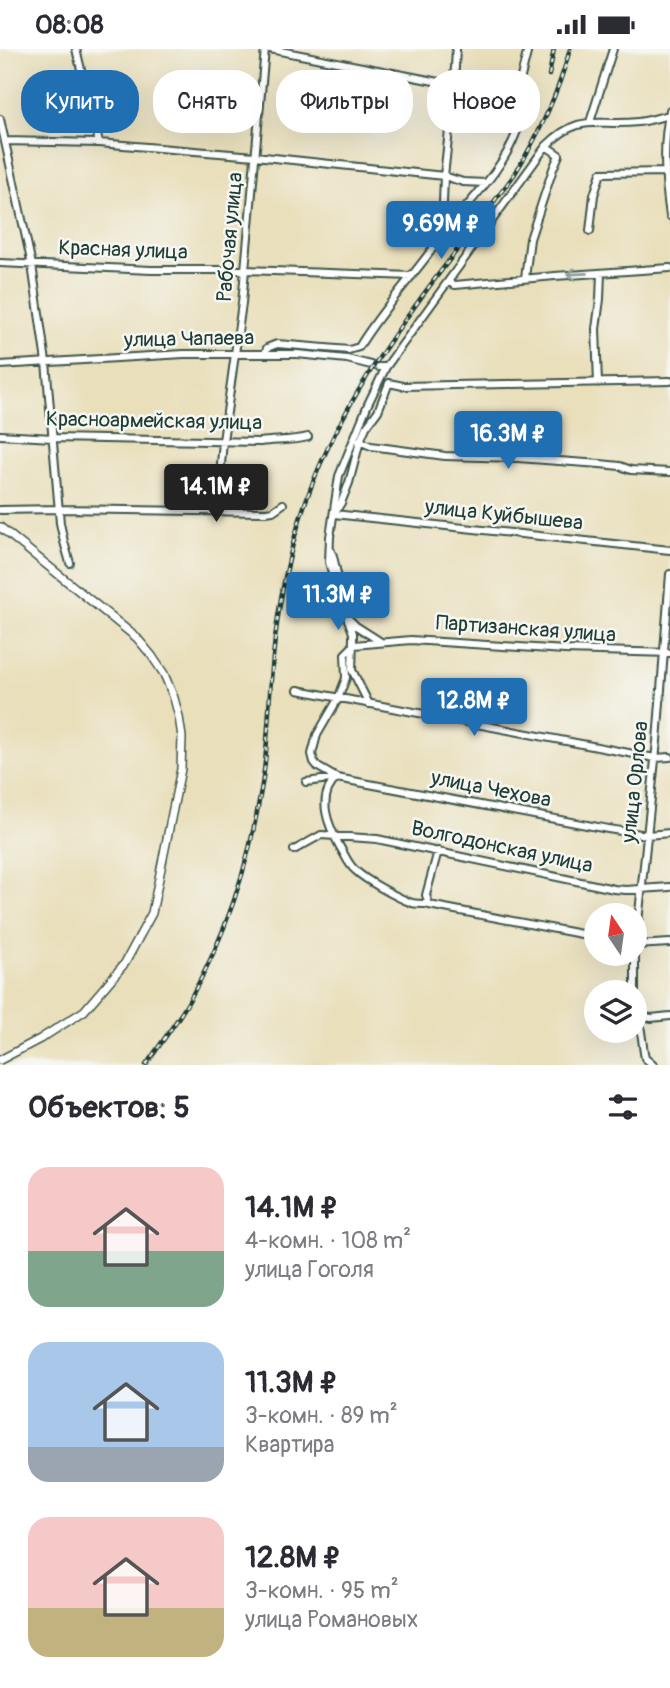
<!DOCTYPE html>
<html lang="ru">
<head>
<meta charset="utf-8">
<style>
  :root { --surface:#fff; --page:#f2f2f3; --text:#2b2b33; --muted:#7c7c81; --accent:#1f6fb2 }
  body { margin:0; font-family:Pangolin,sans-serif; background:var(--page); color:var(--text); height:100vh; display:flex; flex-direction:column; font-size:26px; white-space:nowrap }
  * { box-sizing:border-box; margin:0 }
  p { font-size:23px; color:var(--muted) }
  .icon { flex:none; width:38px; height:38px; fill:none; stroke:currentColor; stroke-width:2; stroke-linecap:round; stroke-linejoin:round }
  .map { position:relative; height:1016px; overflow:hidden }
  .side { display:flex; flex-direction:column; background:var(--surface); flex:1 }
  .side>* { flex:none }
  .top-card { position:absolute; left:21px; top:21px; width:628px; height:63px; display:flex; gap:14px }
  .needle { width:46px; rotate:347deg }
  .fabs { position:absolute; left:584px; top:854px; display:grid; gap:14px }
  .fabs a { display:grid; place-items:center; width:63px; height:63px; border-radius:50%; background:var(--surface); box-shadow:0 7px 28px #0002; font-size:35px }
  .price { position:absolute; translate:-50% -60px; padding:0 16px; border-radius:7px; background:var(--accent); color:#fff; font-size:23px; line-height:46px; filter:drop-shadow(0 2px 4px #0008) }
  .price::after { content:''; position:absolute; left:50%; top:42px; width:21px; height:16px; margin-left:-10px; background:inherit; clip-path:polygon(0 0,100% 0,50% 100%) }
  .price.selected { background:#222; color:#fff }
  ul { padding:0; list-style:none }
  li { display:flex; align-items:center; gap:21px; height:175px; padding:0 28px }
  li span { display:grid; place-items:center; flex:none; width:196px; height:140px; border-radius:21px; color:#555 }
  li>.icon { margin-inline-start:auto }
  span .icon { width:84px; height:84px; fill:#fffc; stroke-width:1 }
  li b { font-size:30px }
  h2 { display:flex; justify-content:space-between; align-items:center; height:84px; padding:0 28px; font-size:30px }
  .chip { padding:0 24px; border-radius:28px; background:var(--surface); box-shadow:0 7px 28px #0002; font-size:24px; line-height:63px }
  .chip.selected { background:var(--accent); color:#fff }
  .status { display:flex; justify-content:space-between; align-items:center; height:49px; padding:0 35px; background:var(--surface); direction:ltr }
  .status svg { height:19px; fill:currentColor }
  .map>svg:first-child { display:block }
  .lines { fill:none; stroke-linecap:round; stroke-linejoin:round }
  .minor-casing { stroke:#3d5548; stroke-width:10 }
  .major-casing { stroke:#3d5548; stroke-width:10 }
  .minor { stroke:#fff; stroke-width:6 }
  .major { stroke:#fff; stroke-width:7 }
  .rail-casing { stroke:#1f3d34; stroke-width:4.5 }
  .rail { stroke:#f6f6f2; stroke-width:2; stroke-dasharray:5; stroke-linecap:butt }
  .oneway { stroke:#8f9e9a }
  .labels { text-anchor:middle; dominant-baseline:central; stroke-width:5; stroke-linejoin:round; paint-order:stroke }
  .street-label { font-size:21px; fill:#1f3d34; stroke:#f6f6f2 }
</style>
</head>
<body>
<div class="status"><b>08:08</b><svg viewBox="0 0 49 12"><path d="M0 12V9h3v3zM5 12V6h3v6zM10 12V3h3v9zM15 12V0h3v12zM26 1h20v11H26zM47 4h2v5h-2z"/></svg></div>
<div class="map">
<svg width="670" height="1016" viewBox="0 0 670 1016">
  <rect width="100%" height="100%" fill="#f6f6f2"/>
  <filter id="ink" filterUnits="userSpaceOnUse"><feTurbulence type="fractalNoise" baseFrequency=".0143" numOctaves="2"/><feDisplacementMap in="SourceGraphic" scale="14" xChannelSelector="R" yChannelSelector="G"/><feConvolveMatrix kernelMatrix="1 2 1 2 8 2 1 2 1" color-interpolation-filters="sRGB"/></filter>
  <filter id="wash" filterUnits="userSpaceOnUse"><feTurbulence type="fractalNoise" baseFrequency=".00686" numOctaves="4" result="noise"/><feDisplacementMap in="SourceGraphic" scale="28" xChannelSelector="R" yChannelSelector="G"/><feGaussianBlur stdDeviation="1.57" result="paint"/><feColorMatrix in="noise" values="0 0 0 0 0 0 0 0 0 0 0 0 0 0 0 0 0 1.4 0 .05"/><feComposite in="paint" operator="in"/></filter>
  <g filter="url(#wash)">
    <rect width="100%" height="100%" fill="#e9dfbb"/>
  </g>
  <g filter="url(#ink)">
    <g class="lines">
      <defs>
        <path id="minor" d="M76 0 99 94
          M270 0 516 48
          M516 48 528 0
          M670 61C662 96 665 132 670 167
          M0 70 32 216 46 313 60 474 64 493 70 514
          M590 73 613 0
          M6 92 99 94 255 107 444 127 463 133 486 134
          M590 182 594 146 601 124 666 123
          M434 196 443 154 444 127 454 36 456 0
          M0 214 151 221H245L412 227
          M525 229 530 190 553 120 559 106 546 97
          M448 233 455 236 555 227 670 219
          M265 305 267 299 277 295 349 301 359 298C380 263 409 232 433 199 461 159 500 128 517 82 522 69 526 64 521 51L516 48
          M0 316 184 305H297L347 310 379 318H386
          M598 334 596 280 600 250 601 224
          M0 386 53 389 260 393C276 391 292 392 308 388
          M359 392 371 397 445 407 518 409 600 415 620 417 631 421 670 423
          M0 461 59 460 266 463 273 462 283 455
          M217 462 223 392 242 254 265 0
          M335 463 341 454 349 434 360 392 366 378 378 362 389 334 403 337 670 332
          M334 465 670 501
          M330 500 333 507 338 529 346 543 347 568 353 584V590L352 621 369 655
          M381 593 356 577 342 563 329 513 330 488 339 427 368 355 386 318 546 97C582 62 596 78 638 73 649 72 659 68 670 66
          M298 641 655 709 670 708
          M306 733 337 729 608 780 647 786 670 784
          M294 801 321 786 377 790 614 840 626 841 670 838
          M438 802 426 846 429 856 597 888
          M428 855C422 855 417 855 412 854 398 849 365 831 355 821 348 815 345 806 340 798 329 778 315 748 337 729L318 718 314 713 312 705 317 686 338 650 346 629 345 605 354 596 411 591 565 601 670 604
          M635 896 670 894
          M635 902 657 692 670 525
          M635 905V943
          M635 945 637 957 643 967 651 969 670 967
          M638 961 644 1004 645 1009 653 1016"/>
        <path id="major" d="M0 478 137 589 152 607 164 625 174 649 179 668 182 688 181 720 152 864 125 914 84 962 40 990 0 1011"/>
      </defs>
      <use href="#minor" class="minor-casing"/>
      <use href="#major" class="major-casing"/>
      <use href="#minor" class="minor"/>
      <use href="#major" class="major"/>
      <defs>
        <path id="rail" d="M549 26 554 0
          M146 1016C161 994 177 973 190 950 227 885 249 815 261 741 268 705 268 667 271 631 275 576 284 522 300 470 340 339 434 234 514 126 539 86 558 45 570 0"/>
      </defs>
      <use href="#rail" class="rail-casing"/>
      <use href="#rail" class="rail"/>
    </g>
    <defs><path id="oneway-shaft" d="M-6 0H5M1.5-3L5.5 0L1.5 3" fill="none" stroke-width="1.6" stroke-linecap="round" stroke-linejoin="round" transform="scale(1.75)"/></defs>
    <use class="oneway" href="#oneway-shaft" transform="translate(577 225) rotate(177)"/>
  </g>
  <g class="labels">
    <g class="street-label">
      <text transform="translate(230 188) rotate(-85)">Рабочая улица</text>
      <text transform="translate(123 201) rotate(2)">Красная улица</text>
      <text transform="translate(189 290) rotate(-1)">улица Чапаева</text>
      <text transform="translate(154 372) rotate(1)">Красноармейская улица</text>
      <text transform="translate(504 466) rotate(6)">улица Куйбышева</text>
      <text transform="translate(526 580) rotate(4)">Партизанская улица</text>
      <text transform="translate(635 733) rotate(-84)">улица Орлова</text>
      <text transform="translate(491 740) rotate(11)">улица Чехова</text>
      <text transform="translate(502 798) rotate(12)">Волгодонская улица</text>
    </g>
  </g>
</svg>
<div class="fabs">
<a><svg class="needle" viewBox="-14 -14 28 28"><path d="M0-13l5 13h-10z" fill="#e53935"/><path d="M0 13l5-13h-10z" fill="#7c7c81"/></svg></a>
<a><svg class="icon" aria-label="layers" viewBox="0 0 24 24"><path d="M12 4l9 5-9 5-9-5zM3 14l9 5 9-5"/></svg></a>
</div>
<b class="price" style="left:441px;top:212px">9.69M ₽</b>
<b class="price" style="left:508px;top:422px">16.3M ₽</b>
<b class="price selected" style="left:216px;top:475px">14.1M ₽</b>
<b class="price" style="left:338px;top:583px">11.3M ₽</b>
<b class="price" style="left:474px;top:689px">12.8M ₽</b>
<div class="top-card">
<a class="chip selected">Купить</a>
<a class="chip">Снять</a>
<a class="chip">Фильтры</a>
<a class="chip">Новое</a>
</div>
</div>
<section class="side">
<h2>Объектов: 5<svg class="icon" aria-label="filters" viewBox="0 0 24 24"><path d="M4 7h16M4 17h16"/><circle cx="9" cy="7" r="2"/><circle cx="15" cy="17" r="2"/></svg></h2>
<ul>
<li><span style="background:linear-gradient(#f6c9c9 60%,#7fa58c 0)"><svg class="icon" aria-label="home" viewBox="0 0 24 24"><path d="M3 11l9-7 9 7M6 9v11h12V9"/></svg></span><div><b>14.1M ₽</b><p>4-комн. · 108 m²</p><p>улица Гоголя</p></div></li>
<li><span style="background:linear-gradient(#a9c7e8 75%,#9aa5b1 0)"><svg class="icon" aria-label="home" viewBox="0 0 24 24"><path d="M3 11l9-7 9 7M6 9v11h12V9"/></svg></span><div><b>11.3M ₽</b><p>3-комн. · 89 m²</p><p>Квартира</p></div></li>
<li><span style="background:linear-gradient(#f6c9c9 65%,#c2b280 0)"><svg class="icon" aria-label="home" viewBox="0 0 24 24"><path d="M3 11l9-7 9 7M6 9v11h12V9"/></svg></span><div><b>12.8M ₽</b><p>3-комн. · 95 m²</p><p>улица Романовых</p></div></li>
</ul>
</section>
</body>
</html>
